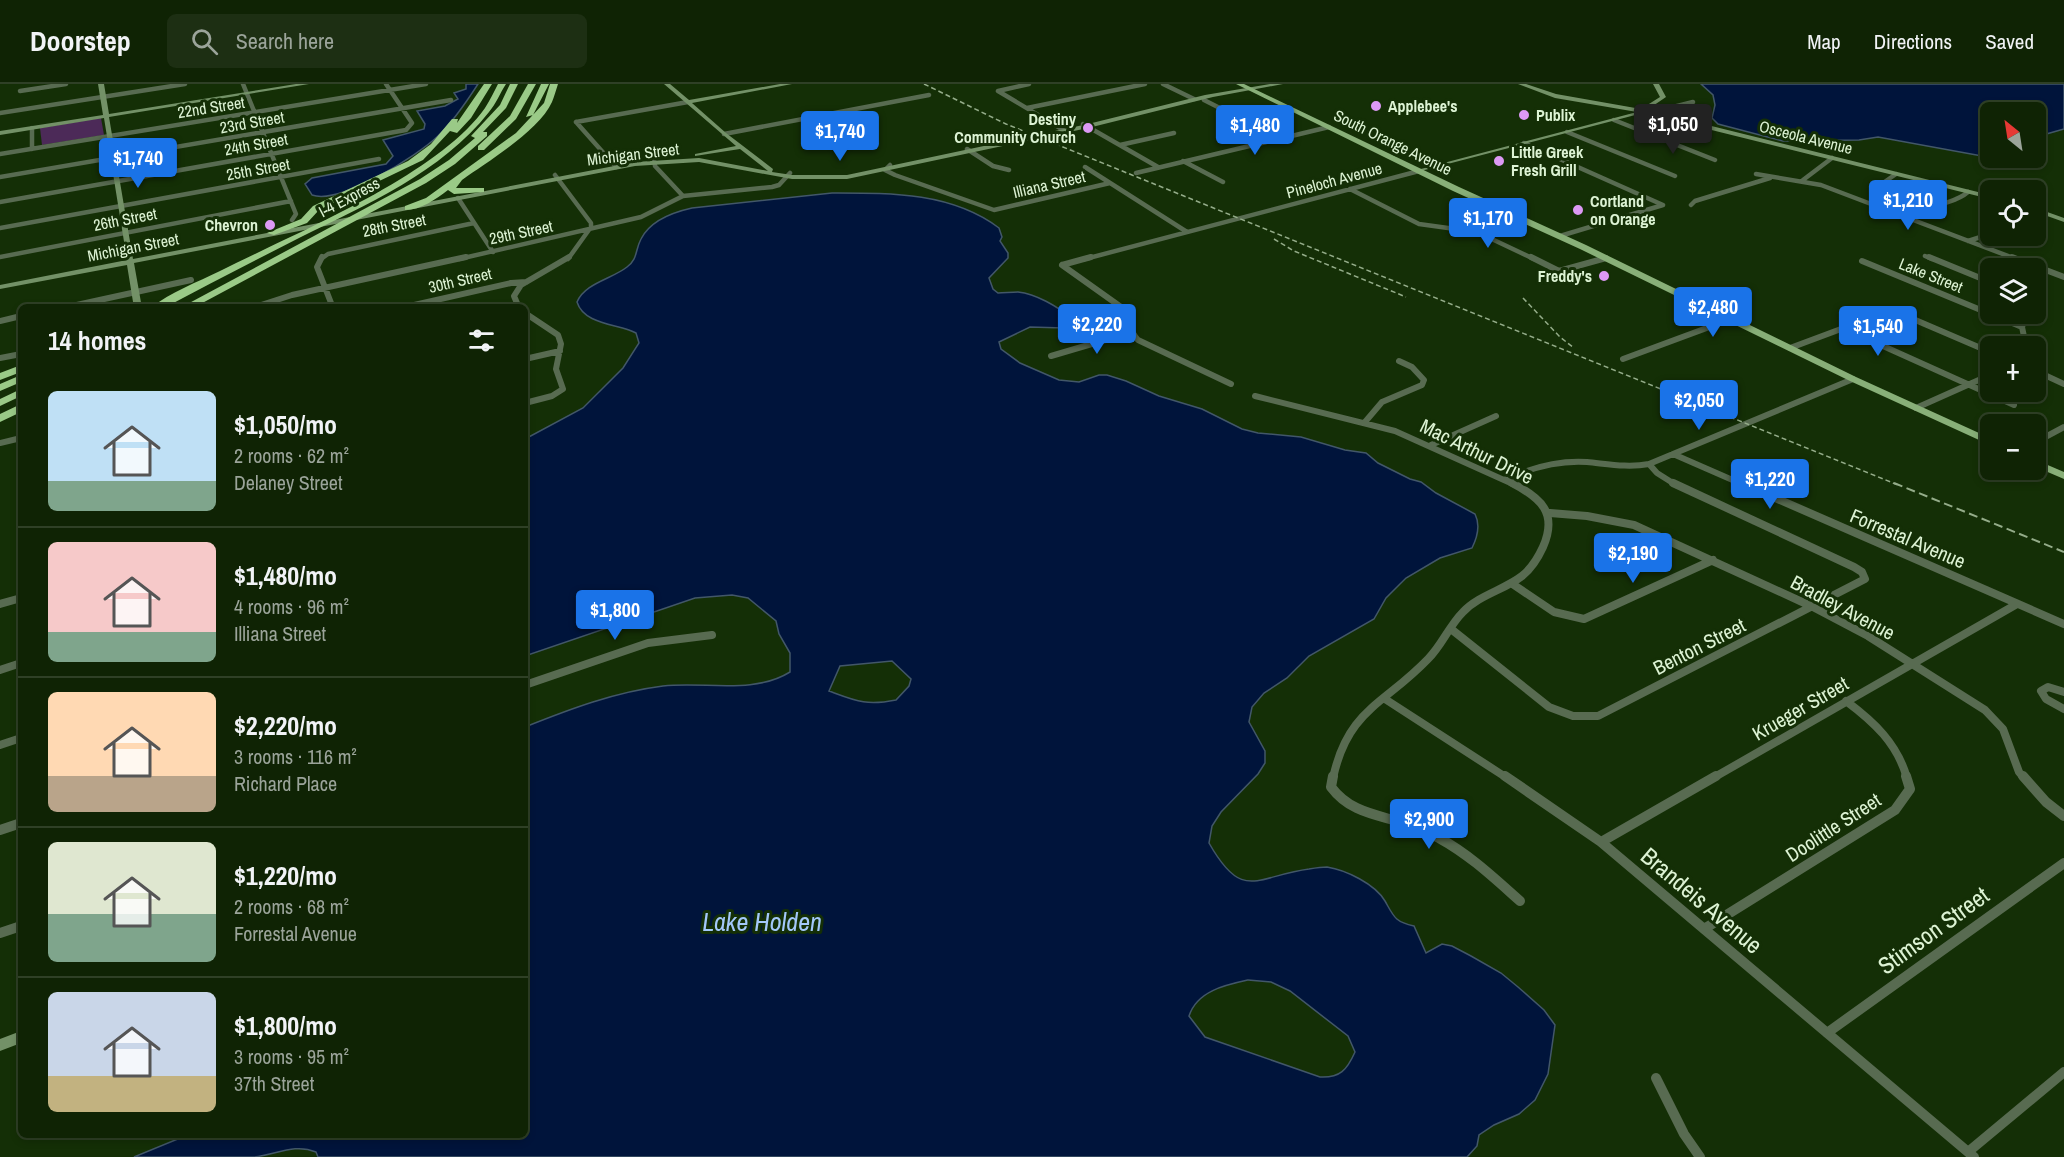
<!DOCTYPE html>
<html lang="en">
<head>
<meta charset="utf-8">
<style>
  :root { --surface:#0f2304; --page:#1d2f13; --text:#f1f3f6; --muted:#9ba49a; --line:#2f4026; --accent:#1a73e8 }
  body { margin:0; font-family:"Archivo Narrow",sans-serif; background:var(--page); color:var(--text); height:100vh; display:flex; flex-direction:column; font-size:22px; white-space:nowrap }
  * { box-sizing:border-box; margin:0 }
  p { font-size:20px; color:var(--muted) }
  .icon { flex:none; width:33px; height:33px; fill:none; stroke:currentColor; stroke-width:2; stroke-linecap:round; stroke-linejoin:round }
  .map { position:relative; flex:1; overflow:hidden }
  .panel { position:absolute; left:18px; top:220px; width:510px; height:834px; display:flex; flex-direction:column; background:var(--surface); border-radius:9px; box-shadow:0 3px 9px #0003,0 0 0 2px var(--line) }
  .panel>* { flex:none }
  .needle { width:39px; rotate:330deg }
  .fabs { position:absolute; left:1980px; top:18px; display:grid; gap:12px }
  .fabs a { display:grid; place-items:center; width:66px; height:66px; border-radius:9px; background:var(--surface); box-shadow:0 3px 9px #0003,0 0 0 2px var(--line); font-size:30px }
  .price { position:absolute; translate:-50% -51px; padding:0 14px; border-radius:6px; background:var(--accent); color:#fff; font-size:20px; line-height:39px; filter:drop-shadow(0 2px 3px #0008) }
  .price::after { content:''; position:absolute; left:50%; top:36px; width:18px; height:14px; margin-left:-9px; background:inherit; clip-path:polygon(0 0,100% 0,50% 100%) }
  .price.selected { background:#222; color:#fff }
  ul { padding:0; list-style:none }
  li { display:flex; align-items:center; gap:18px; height:150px; padding:0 30px }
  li+li { border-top:2px solid var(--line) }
  li span { display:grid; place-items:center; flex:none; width:168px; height:120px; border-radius:9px; color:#555 }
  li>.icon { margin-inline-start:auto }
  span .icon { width:72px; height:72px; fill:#fffc; stroke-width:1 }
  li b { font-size:26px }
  h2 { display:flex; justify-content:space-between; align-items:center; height:72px; padding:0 30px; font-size:26px }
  header { display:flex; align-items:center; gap:36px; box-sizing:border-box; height:84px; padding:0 30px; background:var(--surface); border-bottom:2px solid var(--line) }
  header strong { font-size:28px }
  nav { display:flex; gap:33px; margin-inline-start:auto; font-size:21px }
  .search { width:420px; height:54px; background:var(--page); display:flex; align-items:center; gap:15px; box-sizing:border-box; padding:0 21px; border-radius:9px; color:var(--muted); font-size:22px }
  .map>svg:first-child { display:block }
  .green { fill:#4c2a58 }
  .water { fill:#00143b; stroke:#425769; stroke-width:1.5; fill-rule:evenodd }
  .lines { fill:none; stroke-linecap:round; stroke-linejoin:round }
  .street-far3 { stroke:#586b51; stroke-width:4.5 }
  .street-far2 { stroke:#586b51; stroke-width:6 }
  .street-far1 { stroke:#586b51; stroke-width:8 }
  .street { stroke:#586b51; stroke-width:10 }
  .secondary { fill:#739167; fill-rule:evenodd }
  .primary { fill:#88af78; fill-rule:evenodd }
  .highway { fill:#9aca87; fill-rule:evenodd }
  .rail-far1 { stroke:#94ac89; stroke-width:1.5; stroke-dasharray:5 3; stroke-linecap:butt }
  .rail { stroke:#94ac89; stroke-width:2; stroke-dasharray:9 4.5; stroke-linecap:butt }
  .poi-dot { fill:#dc99f4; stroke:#142f06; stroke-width:2 }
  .labels { text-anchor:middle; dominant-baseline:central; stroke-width:6; stroke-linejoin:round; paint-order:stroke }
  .far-poi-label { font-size:16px; font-weight:bold; fill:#ddf3d4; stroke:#142f06; text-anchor:start }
  .far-street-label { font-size:16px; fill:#ddf3d4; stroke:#142f06 }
  .street-label { font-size:20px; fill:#ddf3d4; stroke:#142f06 }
  .near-street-label { font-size:24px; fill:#ddf3d4; stroke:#142f06 }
  .near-water-label { font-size:26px; font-style:italic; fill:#a4c8fa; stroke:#142f06 }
</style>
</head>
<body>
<header>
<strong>Doorstep</strong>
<div class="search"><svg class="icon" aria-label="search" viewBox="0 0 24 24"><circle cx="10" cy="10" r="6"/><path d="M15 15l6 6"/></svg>Search here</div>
<nav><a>Map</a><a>Directions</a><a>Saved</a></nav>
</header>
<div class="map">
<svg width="2064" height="1073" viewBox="0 0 2064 1073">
  <rect width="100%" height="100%" fill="#142f06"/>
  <path class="green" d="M101 34 104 51 42 61 40 44Z"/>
  <path class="water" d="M466 0H478C467 17 453 38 438 52 417 72 340 121 312 111L305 100 312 94 386 80 393 72 383 56 424 45 425 40 417 27 445 22 458 15 454 9 466 5Z
    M1701 0H2064V45L2043 51 2038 59 2040 67 2036 70V28H1990V74H2023C2010 77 1996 74 1982 72L1878 53 1859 56 1783 57 1718 40 1712 34 1715 21 1713 11Z
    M832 109C890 109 951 108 999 144L1002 153 1000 157 1008 169V174L989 194 993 205 998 209C1004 209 1011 208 1018 208 1036 210 1057 222 1071 234V239L1064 244 1030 243 999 258 1001 265 1020 279 1059 296 1079 298 1099 291H1107L1126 297 1159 312 1202 325 1242 345 1258 349 1301 353 1345 366 1366 369 1378 379 1410 395 1421 398 1436 409 1475 430C1481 442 1477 454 1472 464L1440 474 1406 494 1386 514 1374 535 1309 572 1287 594 1264 609 1252 623 1249 638 1265 667V679L1258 690 1221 728 1212 742 1209 759C1243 819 1256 792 1309 785 1315 784 1321 783 1327 783 1346 786 1375 800 1385 817 1394 833 1395 838 1414 842L1426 869 1442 860 1452 862 1471 872 1501 889 1518 903 1544 926 1555 941 1548 990 1535 1016 1519 1030 1494 1041 1479 1051 1477 1062 1467 1073H318L316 1068C294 1059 276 1071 254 1073 214 1073 173 1073 134 1073L185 1052H525V643C570 625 615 608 663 602 704 597 753 611 790 588V569L779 550 776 537 748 514 732 511 695 514 525 572V355L583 324 623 284 639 259 636 249C619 240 584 241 577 218 585 199 612 195 627 183 638 175 635 166 641 155 650 137 674 128 692 124ZM892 577 911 595 909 602 896 616C866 622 856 617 829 607L840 582ZM1248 896 1271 898 1290 907 1348 952 1355 968C1347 986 1340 994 1320 993L1205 953 1189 932C1197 907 1225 901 1248 896Z"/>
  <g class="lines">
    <path class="street-far3" d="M243 0 296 130 292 136
      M1163 0 1194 15
      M20 7 66 0
      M998 7 1065 47
      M998 7 1029 0
      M1204 16 1281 55
      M1027 24 1145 0
      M0 29 185 0
      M1649 29 1693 18
      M1614 36 1715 76
      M576 38 688 18
      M576 38 616 83
      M1083 40 1158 83
      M32 44V65
      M1567 48 1675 92
      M724 50 929 11
      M1524 59 1663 121
      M1120 61 1174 49
      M967 65 993 82 1009 86
      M0 70 426 0
      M654 75 655 82 683 112
      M1183 77 1223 98
      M890 81 885 86 895 91 994 126 1110 99
      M1085 83 1187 148
      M1136 89 1329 43
      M1756 90 1821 101 2016 175
      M555 91 591 139V143L568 175
      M0 93 451 16
      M1803 96 1832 74
      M1883 99 1896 90
      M1350 105 1419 140 1477 148 1534 175
      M458 114 493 168
      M0 118 406 46 412 39 386 0
      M1691 121 1695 117 1770 94
      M1899 131C1919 124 1953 121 1968 108
      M0 144 379 75
      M1560 152 1663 121
      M1968 157 1990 150
      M1925 172 1932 175
      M0 173 291 117
      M321 175 328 170 474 139
      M459 175 641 133 683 112 772 103 779 101 790 89
      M1085 175 1419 87
      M1603 175 1606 174"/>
    <path class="street-far2" d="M322 173 317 183 333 224
      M1531 173 1559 187 1606 174
      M1929 173 1990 198
      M2012 173 2064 193
      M1862 177 2022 243
      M1062 181 1091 173
      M1062 181 1121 223C1129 233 1128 246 1138 256L1231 300
      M63 224 191 196
      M252 224 292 211 466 173
      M401 224 511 199 526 198
      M519 224 514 212 521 201 569 173
      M525 229 558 251 561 260 556 285 563 305 552 312 525 319
      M2026 230 2022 243 2026 262
      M0 237 21 232
      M1843 244 2014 321
      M1790 264 1892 226 1990 268
      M1051 272 1112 254 1127 242
      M0 274 21 270
      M525 275 560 267
      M1623 275 1731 235
      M2036 287 2064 300
      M1255 312 1395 347 1515 401
      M1916 324 1990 291
      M1365 338 1382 318 1422 301 1424 296 1412 283 1399 277
      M2036 358 2064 343
      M0 359 21 354
      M1431 361 1496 332
      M1673 370 1744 401
      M1649 380 1657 389 1676 401
      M1504 396C1530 384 1558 376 1587 378 1608 380 1628 384 1649 380L1853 295"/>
    <path class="street-far1" d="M1741 399 2064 540
      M1550 429 1587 432 1634 441 1813 523 1868 552 1985 626 2003 645 2019 688 2024 694
      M1511 499 1554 528 1584 535 1713 476
      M0 520 21 514
      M1451 545 1549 623 1573 632H1598L1865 495 1862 488 1854 483 1673 399
      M0 586 21 579
      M525 601 648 559 712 551
      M2064 608 2048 603 2041 607 2046 615 2064 625
      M1385 615 1507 694
      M1846 617C1874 638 1897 659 1907 694
      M0 661 21 654
      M1333 694C1348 625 1384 621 1428 575 1442 561 1449 542 1463 528 1479 511 1504 506 1522 492 1532 484 1538 474 1543 463 1558 429 1541 414 1512 399
      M1713 694 2017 520"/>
    <path class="street" d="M1333 692 1331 703C1349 727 1373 730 1400 738 1413 742 1426 748 1439 754 1470 771 1494 794 1520 817
      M1505 692 1601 758 1974 1073
      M2023 692 2046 718 2064 732
      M0 746 21 739
      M1601 758 1716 692
      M1704 845 1895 726 1910 705 1906 692
      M0 849 21 842
      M1827 949 2064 779
      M1656 994 1684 1050 1700 1073
      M1968 1068 2064 988"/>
    <path class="secondary" d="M98 0H104L109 30 296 0H309L109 33 133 175 635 78 699 74 768 87 740 65 695 72V70L736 62 664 0H670L689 16 780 0H792L692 19 726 49 773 85 772 88 792 91H847L1088 40 1205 11 1270 0H1283L1213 13 1088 44 847 95H792L699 78 635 82 134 179 142 224H134L127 181 0 205V201L127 176 104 34 0 51V47L103 31Z
      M1518 0H1526L1556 10 1641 25 1660 13 1653 0H1659L1666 13 1647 26 1990 111V115L1643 29 1417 88V86L1637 28 1555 14Z
      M2036 124 2064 134V138L2036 128Z
      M21 947V959L0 967V955Z"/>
    <path class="primary" d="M1236 0H1244L1459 103 1586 161 1856 293 1990 354V361L1850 297 1580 165 1453 107Z
      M2036 376 2064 388V395L2036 383Z"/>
    <path class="highway" d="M484 0H492L471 34 457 49 450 47 423 76 319 126 307 139 274 151 267 149 301 135 313 122 408 77 431 60 452 35H458L457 39Z
      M498 0H506C500 9 496 20 489 28 442 88 366 121 299 154 254 177 209 200 164 224H151C170 208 198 198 220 187 295 149 437 92 485 24 490 16 494 8 498 0Z
      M510 0H518L506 24 483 48H487V52L455 80 426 99 193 224H180L420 95 449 76 475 54 471 52 500 21Z
      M528 0H536L516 35 484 66H478V62L510 32Z
      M541 0H549L533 31 526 33Z
      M550 0H558C556 6 554 13 552 18 539 47 487 78 462 96L456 104H484V108L454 110 448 106C436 115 421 126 405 126V122L426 114 516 49 544 19Z
      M21 281V288L0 296V289Z
      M21 291V298L0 307V300Z
      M21 305V312L0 322V315Z
      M21 320V328L0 338V330Z"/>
    <path class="rail-far1" d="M924 0 1006 40 1898 401
      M1274 155 1294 167 1406 213
      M1523 214 1560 253 1574 264"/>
    <path class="rail" d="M1894 399 2064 468"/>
  </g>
  <g class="poi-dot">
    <circle cx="1376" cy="22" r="6"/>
    <circle cx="1524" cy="31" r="6"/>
    <circle cx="1088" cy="44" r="6"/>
    <circle cx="1499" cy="77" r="6"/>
    <circle cx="1578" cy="126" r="6"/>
    <circle cx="270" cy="141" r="6"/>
    <circle cx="1604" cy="192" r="6"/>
  </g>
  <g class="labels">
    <g class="far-poi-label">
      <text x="1388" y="22">Applebee's</text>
      <text x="1536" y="31">Publix</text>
      <text x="1076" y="35" text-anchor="end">Destiny<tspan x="1076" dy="18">Community Church</tspan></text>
      <text x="1511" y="68">Little Greek<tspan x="1511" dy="18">Fresh Grill</tspan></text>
      <text x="1590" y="117">Cortland<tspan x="1590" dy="18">on Orange</tspan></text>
      <text x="258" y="141" text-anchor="end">Chevron</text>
      <text x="1592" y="192" text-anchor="end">Freddy's</text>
    </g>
    <g class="far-street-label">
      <text transform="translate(211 23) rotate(-9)">22nd Street</text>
      <text transform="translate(252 38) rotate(-10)">23rd Street</text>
      <text transform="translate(1806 53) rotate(14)">Osceola Avenue</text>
      <text transform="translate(1393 58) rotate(26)">South Orange Avenue</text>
      <text transform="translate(256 60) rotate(-10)">24th Street</text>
      <text transform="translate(633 70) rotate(-7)">Michigan Street</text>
      <text transform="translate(258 85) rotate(-10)">25th Street</text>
      <text transform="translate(1334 96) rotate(-15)">Pineloch Avenue</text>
      <text transform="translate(1049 100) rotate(-13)">Illiana Street</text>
      <text transform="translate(349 113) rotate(-28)">I-4 Express</text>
      <text transform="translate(125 135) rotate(-11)">26th Street</text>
      <text transform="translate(394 141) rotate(-11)">28th Street</text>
      <text transform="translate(521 148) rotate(-12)">29th Street</text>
      <text transform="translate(133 163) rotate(-11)">Michigan Street</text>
      <text transform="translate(1931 191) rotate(22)">Lake Street</text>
      <text transform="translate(460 196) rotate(-13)">30th Street</text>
    </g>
    <g class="street-label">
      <text transform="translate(1477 367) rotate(26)">Mac Arthur Drive</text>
      <text transform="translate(1908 454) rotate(23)">Forrestal Avenue</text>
      <text transform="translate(1843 523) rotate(28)">Bradley Avenue</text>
      <text transform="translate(1699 562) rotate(-27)">Benton Street</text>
      <text transform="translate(1800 624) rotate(-30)">Krueger Street</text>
      <text transform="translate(1833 743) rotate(-33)">Doolittle Street</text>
    </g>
    <g class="near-street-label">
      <text transform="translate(1702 816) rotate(40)">Brandeis Avenue</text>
      <text transform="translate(1933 846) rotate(-36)">Stimson Street</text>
    </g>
    <g class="near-water-label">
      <text x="762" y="837">Lake Holden</text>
    </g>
  </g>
</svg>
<div class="fabs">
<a><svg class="needle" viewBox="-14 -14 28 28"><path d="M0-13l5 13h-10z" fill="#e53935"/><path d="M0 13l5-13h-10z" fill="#9ba49a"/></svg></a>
<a><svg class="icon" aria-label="locate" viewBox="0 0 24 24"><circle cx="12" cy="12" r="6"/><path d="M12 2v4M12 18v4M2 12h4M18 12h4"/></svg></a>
<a><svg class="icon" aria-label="layers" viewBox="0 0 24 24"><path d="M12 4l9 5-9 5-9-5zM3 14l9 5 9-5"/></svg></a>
<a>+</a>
<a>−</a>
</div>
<b class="price selected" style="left:1673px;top:71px">$1,050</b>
<b class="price" style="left:1255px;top:72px">$1,480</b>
<b class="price" style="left:840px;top:78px">$1,740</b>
<b class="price" style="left:138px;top:105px">$1,740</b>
<b class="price" style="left:1908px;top:147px">$1,210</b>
<b class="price" style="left:1488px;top:165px">$1,170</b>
<b class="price" style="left:1713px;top:254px">$2,480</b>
<b class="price" style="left:1097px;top:271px">$2,220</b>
<b class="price" style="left:1878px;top:273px">$1,540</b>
<b class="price" style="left:1699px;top:347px">$2,050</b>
<b class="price" style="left:1770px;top:426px">$1,220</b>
<b class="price" style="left:1633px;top:500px">$2,190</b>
<b class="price" style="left:615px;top:557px">$1,800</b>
<b class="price" style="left:1429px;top:766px">$2,900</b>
<section class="panel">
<h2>14 homes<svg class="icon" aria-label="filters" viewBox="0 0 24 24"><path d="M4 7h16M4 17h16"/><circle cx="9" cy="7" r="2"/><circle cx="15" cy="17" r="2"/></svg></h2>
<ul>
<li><span style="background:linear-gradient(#bfe0f5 75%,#7fa58c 0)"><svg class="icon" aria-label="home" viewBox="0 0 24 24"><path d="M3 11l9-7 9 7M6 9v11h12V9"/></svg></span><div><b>$1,050/mo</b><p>2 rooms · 62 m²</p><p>Delaney Street</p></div></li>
<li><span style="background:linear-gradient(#f6c9c9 75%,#7fa58c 0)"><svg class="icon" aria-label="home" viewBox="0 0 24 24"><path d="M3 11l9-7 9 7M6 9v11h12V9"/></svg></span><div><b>$1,480/mo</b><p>4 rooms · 96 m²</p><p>Illiana Street</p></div></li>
<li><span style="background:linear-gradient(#ffd9b3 70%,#b9a48a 0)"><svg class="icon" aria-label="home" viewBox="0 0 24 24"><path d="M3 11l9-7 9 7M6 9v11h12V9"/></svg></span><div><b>$2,220/mo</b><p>3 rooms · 116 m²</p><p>Richard Place</p></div></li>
<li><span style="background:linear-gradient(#dfe7d0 60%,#7fa58c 0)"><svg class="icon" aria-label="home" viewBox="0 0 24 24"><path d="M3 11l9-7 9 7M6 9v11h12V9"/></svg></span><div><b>$1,220/mo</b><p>2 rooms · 68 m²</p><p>Forrestal Avenue</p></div></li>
<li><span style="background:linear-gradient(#c9d6e8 70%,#c2b280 0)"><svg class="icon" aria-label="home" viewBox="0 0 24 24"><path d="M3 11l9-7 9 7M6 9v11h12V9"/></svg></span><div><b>$1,800/mo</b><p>3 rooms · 95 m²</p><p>37th Street</p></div></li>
</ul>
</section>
</div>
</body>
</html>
